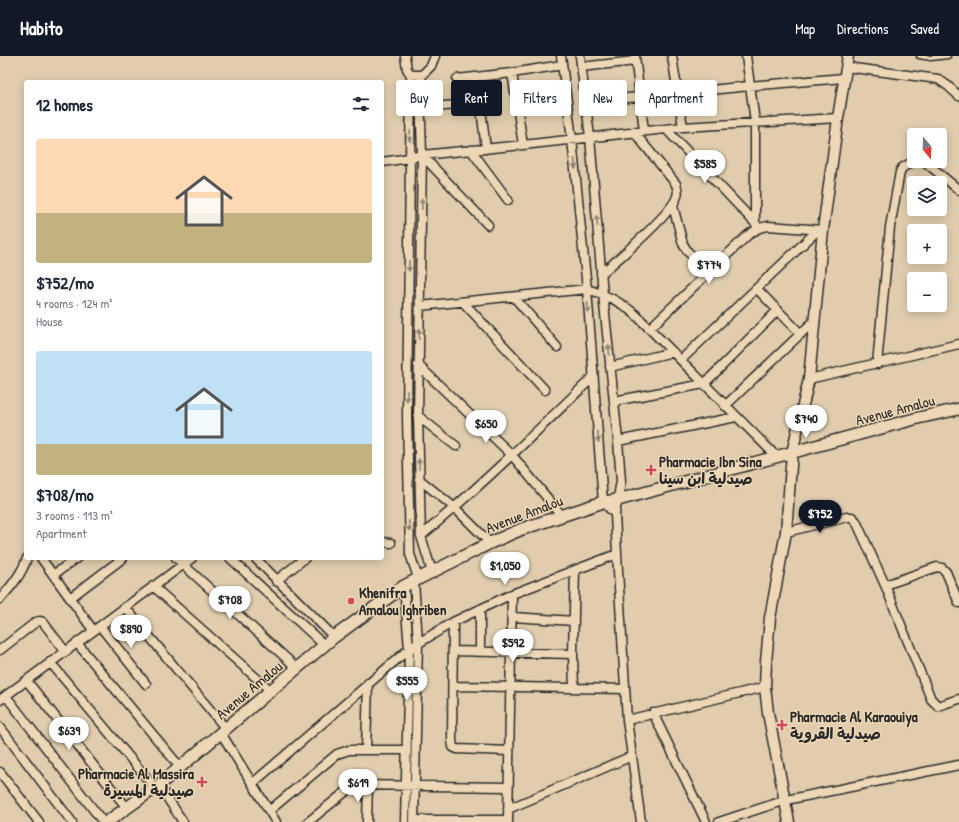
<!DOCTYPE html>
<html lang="en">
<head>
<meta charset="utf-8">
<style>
  :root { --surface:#fff; --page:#f2f2f3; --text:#1f2937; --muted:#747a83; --accent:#111827 }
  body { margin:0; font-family:"Patrick Hand","Playpen Sans Arabic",sans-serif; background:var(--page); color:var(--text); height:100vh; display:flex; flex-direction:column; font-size:15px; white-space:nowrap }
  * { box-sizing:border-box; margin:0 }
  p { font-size:13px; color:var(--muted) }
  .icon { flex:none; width:22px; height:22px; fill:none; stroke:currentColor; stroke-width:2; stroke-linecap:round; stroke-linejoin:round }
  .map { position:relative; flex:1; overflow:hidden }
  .side { position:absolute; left:24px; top:24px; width:360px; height:480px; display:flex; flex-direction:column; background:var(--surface); border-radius:4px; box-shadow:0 2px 10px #0003 }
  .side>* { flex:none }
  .guide { position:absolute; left:396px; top:24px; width:380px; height:36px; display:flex; gap:8px }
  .needle { width:26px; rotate:161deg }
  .buttons { position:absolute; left:907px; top:72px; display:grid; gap:8px }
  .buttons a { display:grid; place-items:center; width:40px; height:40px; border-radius:4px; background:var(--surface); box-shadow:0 2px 10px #0003; font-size:20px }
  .price { position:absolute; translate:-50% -34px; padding:0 9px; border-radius:14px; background:#fff; color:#222; font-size:13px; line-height:26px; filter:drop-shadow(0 1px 2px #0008) }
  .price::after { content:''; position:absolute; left:50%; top:24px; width:12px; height:9px; margin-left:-6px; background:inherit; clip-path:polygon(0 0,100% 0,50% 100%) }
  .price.current { background:var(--accent); color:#fff }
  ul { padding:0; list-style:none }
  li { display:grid; align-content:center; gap:8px; height:212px; padding:0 12px }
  li span { display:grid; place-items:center; height:124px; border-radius:4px; color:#555 }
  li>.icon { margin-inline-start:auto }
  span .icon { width:72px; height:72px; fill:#fffc; stroke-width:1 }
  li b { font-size:17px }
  h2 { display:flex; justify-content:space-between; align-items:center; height:48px; padding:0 12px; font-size:17px }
  .pill { padding:0 14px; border-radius:4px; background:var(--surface); box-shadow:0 2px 10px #0003; font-size:14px; line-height:36px }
  .pill.current { background:var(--accent); color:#fff }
  header { display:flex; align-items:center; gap:24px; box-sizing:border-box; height:56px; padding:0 20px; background:var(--accent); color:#fff }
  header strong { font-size:19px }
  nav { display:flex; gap:22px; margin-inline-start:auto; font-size:14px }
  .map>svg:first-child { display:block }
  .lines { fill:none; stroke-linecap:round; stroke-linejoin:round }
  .service-casing { stroke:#2b2b2b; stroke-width:7 }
  .minor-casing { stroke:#2b2b2b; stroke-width:11 }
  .tertiary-casing { stroke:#2b2b2b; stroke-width:13 }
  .secondary-casing { stroke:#2b2b2b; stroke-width:14 }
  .service { stroke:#edd7b6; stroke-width:4 }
  .minor { stroke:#edd7b6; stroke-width:8 }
  .tertiary { stroke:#edd7b6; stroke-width:10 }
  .secondary { stroke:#edd7b6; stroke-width:11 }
  .oneway { fill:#8c8170 }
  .poi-dot { fill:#d1495b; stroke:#edd7b6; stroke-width:1.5 }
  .labels { text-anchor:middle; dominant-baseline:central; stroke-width:3; stroke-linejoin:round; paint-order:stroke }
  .street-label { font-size:15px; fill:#2b2b2b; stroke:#edd7b6 }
  .poi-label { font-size:15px; font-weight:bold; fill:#2b2b2b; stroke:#edd7b6; text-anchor:start }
</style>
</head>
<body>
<header>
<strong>Habito</strong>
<nav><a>Map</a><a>Directions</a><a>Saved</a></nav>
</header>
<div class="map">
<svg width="959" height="766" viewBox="0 0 959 766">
  <rect width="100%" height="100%" fill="#e1cdae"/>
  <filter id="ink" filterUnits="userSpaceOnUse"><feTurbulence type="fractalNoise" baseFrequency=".025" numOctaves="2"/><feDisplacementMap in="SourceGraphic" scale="8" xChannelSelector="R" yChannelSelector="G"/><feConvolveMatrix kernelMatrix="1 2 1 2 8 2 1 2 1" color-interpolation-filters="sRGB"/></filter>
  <g filter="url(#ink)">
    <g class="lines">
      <defs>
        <path id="service" d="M919 0 931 2 948 0"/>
        <path id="minor" d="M405 0 407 13 411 19 407 360 410 498 418 522
          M561 0 572 83 587 233 603 446 615 458
          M580 0 590 81 603 238 618 385 621 425 615 458 617 498 627 664 641 766
          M635 0 644 75
          M672 0 683 71
          M746 0 755 66V166
          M581 11 635 5
          M846 11 938 23 948 30 959 40
          M512 17 523 89
          M411 19H422L431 10 435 0
          M422 19 420 33 422 99 418 360 421 480 432 516
          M477 21 486 93
          M457 23 512 17 562 9
          M701 35 749 30 844 22
          M585 46 639 41
          M422 52 480 47
          M517 52 567 49
          M666 73 756 168
          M471 94 508 144
          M422 99 488 169
          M924 105 959 134
          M382 106 410 102 422 99 523 89 683 71 838 62
          M673 150 683 188 688 196 709 215
          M601 218C617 204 673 157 677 140 679 136 677 133 676 128L634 76
          M757 233 801 278
          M514 241 557 291
          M463 246 545 334
          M420 250 587 233C605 238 621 246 635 258L777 401
          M650 272 748 179 759 172 768 170 823 174
          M681 304 818 174
          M877 308 890 171 900 116 902 112 914 105
          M418 309 512 399 562 460
          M610 311 673 296
          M809 323 959 288
          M614 345 704 328 778 254
          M725 350 814 265
          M418 360 456 390
          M618 385 736 361
          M419 423 455 452 490 487
          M786 476 847 461H852L856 465 885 529 931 643 938 650 959 643
          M421 480C481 430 537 375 593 321
          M382 486 391 487
          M41 502 93 574
          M176 502 297 612
          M230 502 324 589
          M255 502 334 581
          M53 519 77 502
          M276 525 305 502
          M414 525 418 587 414 766
          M885 529 937 511 942 512 946 516 959 547
          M153 530 271 635
          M404 530 409 593 405 766
          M70 542 123 502
          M0 543C11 531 22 518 27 502
          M125 551 226 673
          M480 553V596
          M513 561 574 565
          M453 566 452 684 453 691 457 693 509 695
          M100 570 146 628
          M77 587 180 711
          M0 594 36 566 40 565 43 566 65 595
          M454 595 573 598
          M50 606 155 732
          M27 625 127 752
          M453 630 625 633
          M574 632 573 598 575 514
          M6 640 103 766
          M0 644 192 502
          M653 657 706 766
          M627 664 765 631
          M0 671 72 766
          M221 677 276 766
          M366 694 368 627
          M0 716 39 766
          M253 727 409 593 453 566 512 538 617 498
          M159 729 183 766
          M508 753 632 700
          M269 755 337 698 349 694H406
          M414 764H508
          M308 766 354 729 508 731
          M367 766 368 728
          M508 766 512 538
          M719 766 786 744 959 709"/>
        <path id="tertiary" d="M789 766 768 657 765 631 766 606 770 562 786 476 792 397 809 323 823 174 838 62 848 0"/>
        <path id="secondary" d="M107 766 159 729 334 581 404 530 490 487 522 473 603 446 618 444 918 362 959 353"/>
      </defs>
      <use href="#service" class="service-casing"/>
      <use href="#minor" class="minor-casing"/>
      <use href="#tertiary" class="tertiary-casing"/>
      <use href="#secondary" class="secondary-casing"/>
      <use href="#service" class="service"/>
      <use href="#minor" class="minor"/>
      <use href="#tertiary" class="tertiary"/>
      <use href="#secondary" class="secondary"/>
    </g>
    <defs><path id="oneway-solid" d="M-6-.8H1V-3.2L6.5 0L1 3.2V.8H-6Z"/></defs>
    <g class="oneway">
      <use href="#oneway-solid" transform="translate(410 80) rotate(90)"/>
      <use href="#oneway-solid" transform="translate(575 108) rotate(85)"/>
      <use href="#oneway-solid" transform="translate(422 148) rotate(-89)"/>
      <use href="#oneway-solid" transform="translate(597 165) rotate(-95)"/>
      <use href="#oneway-solid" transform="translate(409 210) rotate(91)"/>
      <use href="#oneway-solid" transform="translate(588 252) rotate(86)"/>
      <use href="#oneway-solid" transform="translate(419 278) rotate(-88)"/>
      <use href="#oneway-solid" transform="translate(609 294) rotate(-96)"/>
      <use href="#oneway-solid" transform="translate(407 340) rotate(90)"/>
      <use href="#oneway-solid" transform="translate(598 381) rotate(85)"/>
      <use href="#oneway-solid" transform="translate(419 408) rotate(-91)"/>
      <use href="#oneway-solid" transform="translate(409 470) rotate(87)"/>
    </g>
  </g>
  <g class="poi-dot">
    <path d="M649 408h4v4h4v4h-4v4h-4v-4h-4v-4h4z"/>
    <circle cx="351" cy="545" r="4"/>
    <path d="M780 663h4v4h4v4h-4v4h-4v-4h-4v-4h4z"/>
    <path d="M200 720h4v4h4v4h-4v4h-4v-4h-4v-4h4z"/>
  </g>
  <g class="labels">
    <g class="street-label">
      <text transform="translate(895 354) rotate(-15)">Avenue Amalou</text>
      <text transform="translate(524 458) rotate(-21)">Avenue Amalou</text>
      <text transform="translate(249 634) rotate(-40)">Avenue Amalou</text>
    </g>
    <g class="poi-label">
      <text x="659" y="405">Pharmacie Ibn Sina<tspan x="659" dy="17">صيدلية ابن سينا</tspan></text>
      <text x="359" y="536">Khenifra<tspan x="359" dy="17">Amalou Ighriben</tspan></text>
      <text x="790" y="660">Pharmacie Al Karaouiya<tspan x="790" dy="17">صيدلية القروية</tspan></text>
      <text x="194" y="717" text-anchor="end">Pharmacie Al Massira<tspan x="194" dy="17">صيدلية المسيرة</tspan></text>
    </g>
  </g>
</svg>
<div class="buttons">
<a><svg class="needle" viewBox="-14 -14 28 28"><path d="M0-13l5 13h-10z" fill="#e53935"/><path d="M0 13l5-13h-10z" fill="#747a83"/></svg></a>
<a><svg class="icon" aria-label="layers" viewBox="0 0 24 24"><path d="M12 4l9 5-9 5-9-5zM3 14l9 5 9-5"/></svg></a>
<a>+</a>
<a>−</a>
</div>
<b class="price" style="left:705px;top:128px">$585</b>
<b class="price" style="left:709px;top:229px">$774</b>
<b class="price" style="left:806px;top:383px">$740</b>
<b class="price" style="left:486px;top:388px">$650</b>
<b class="price current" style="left:820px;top:478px">$752</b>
<b class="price" style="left:505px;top:530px">$1,050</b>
<b class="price" style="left:230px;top:564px">$708</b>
<b class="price" style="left:131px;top:593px">$890</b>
<b class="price" style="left:513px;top:607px">$592</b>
<b class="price" style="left:407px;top:645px">$555</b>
<b class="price" style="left:69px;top:695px">$639</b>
<b class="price" style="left:358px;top:747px">$619</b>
<div class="guide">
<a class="pill">Buy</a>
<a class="pill current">Rent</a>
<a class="pill">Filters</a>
<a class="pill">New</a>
<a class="pill">Apartment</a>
</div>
<section class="side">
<h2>12 homes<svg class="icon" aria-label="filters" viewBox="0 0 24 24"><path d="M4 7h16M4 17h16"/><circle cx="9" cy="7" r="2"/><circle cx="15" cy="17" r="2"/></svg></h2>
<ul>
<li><span style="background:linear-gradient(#ffd9b3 60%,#c2b280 0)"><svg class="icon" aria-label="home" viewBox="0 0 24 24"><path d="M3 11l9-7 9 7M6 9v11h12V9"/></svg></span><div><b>$752/mo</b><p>4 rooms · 124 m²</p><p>House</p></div></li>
<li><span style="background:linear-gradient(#bfe0f5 75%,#c2b280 0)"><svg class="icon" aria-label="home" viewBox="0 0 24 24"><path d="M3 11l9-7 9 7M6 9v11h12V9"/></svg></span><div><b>$708/mo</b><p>3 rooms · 113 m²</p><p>Apartment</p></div></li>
</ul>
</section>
</div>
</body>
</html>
